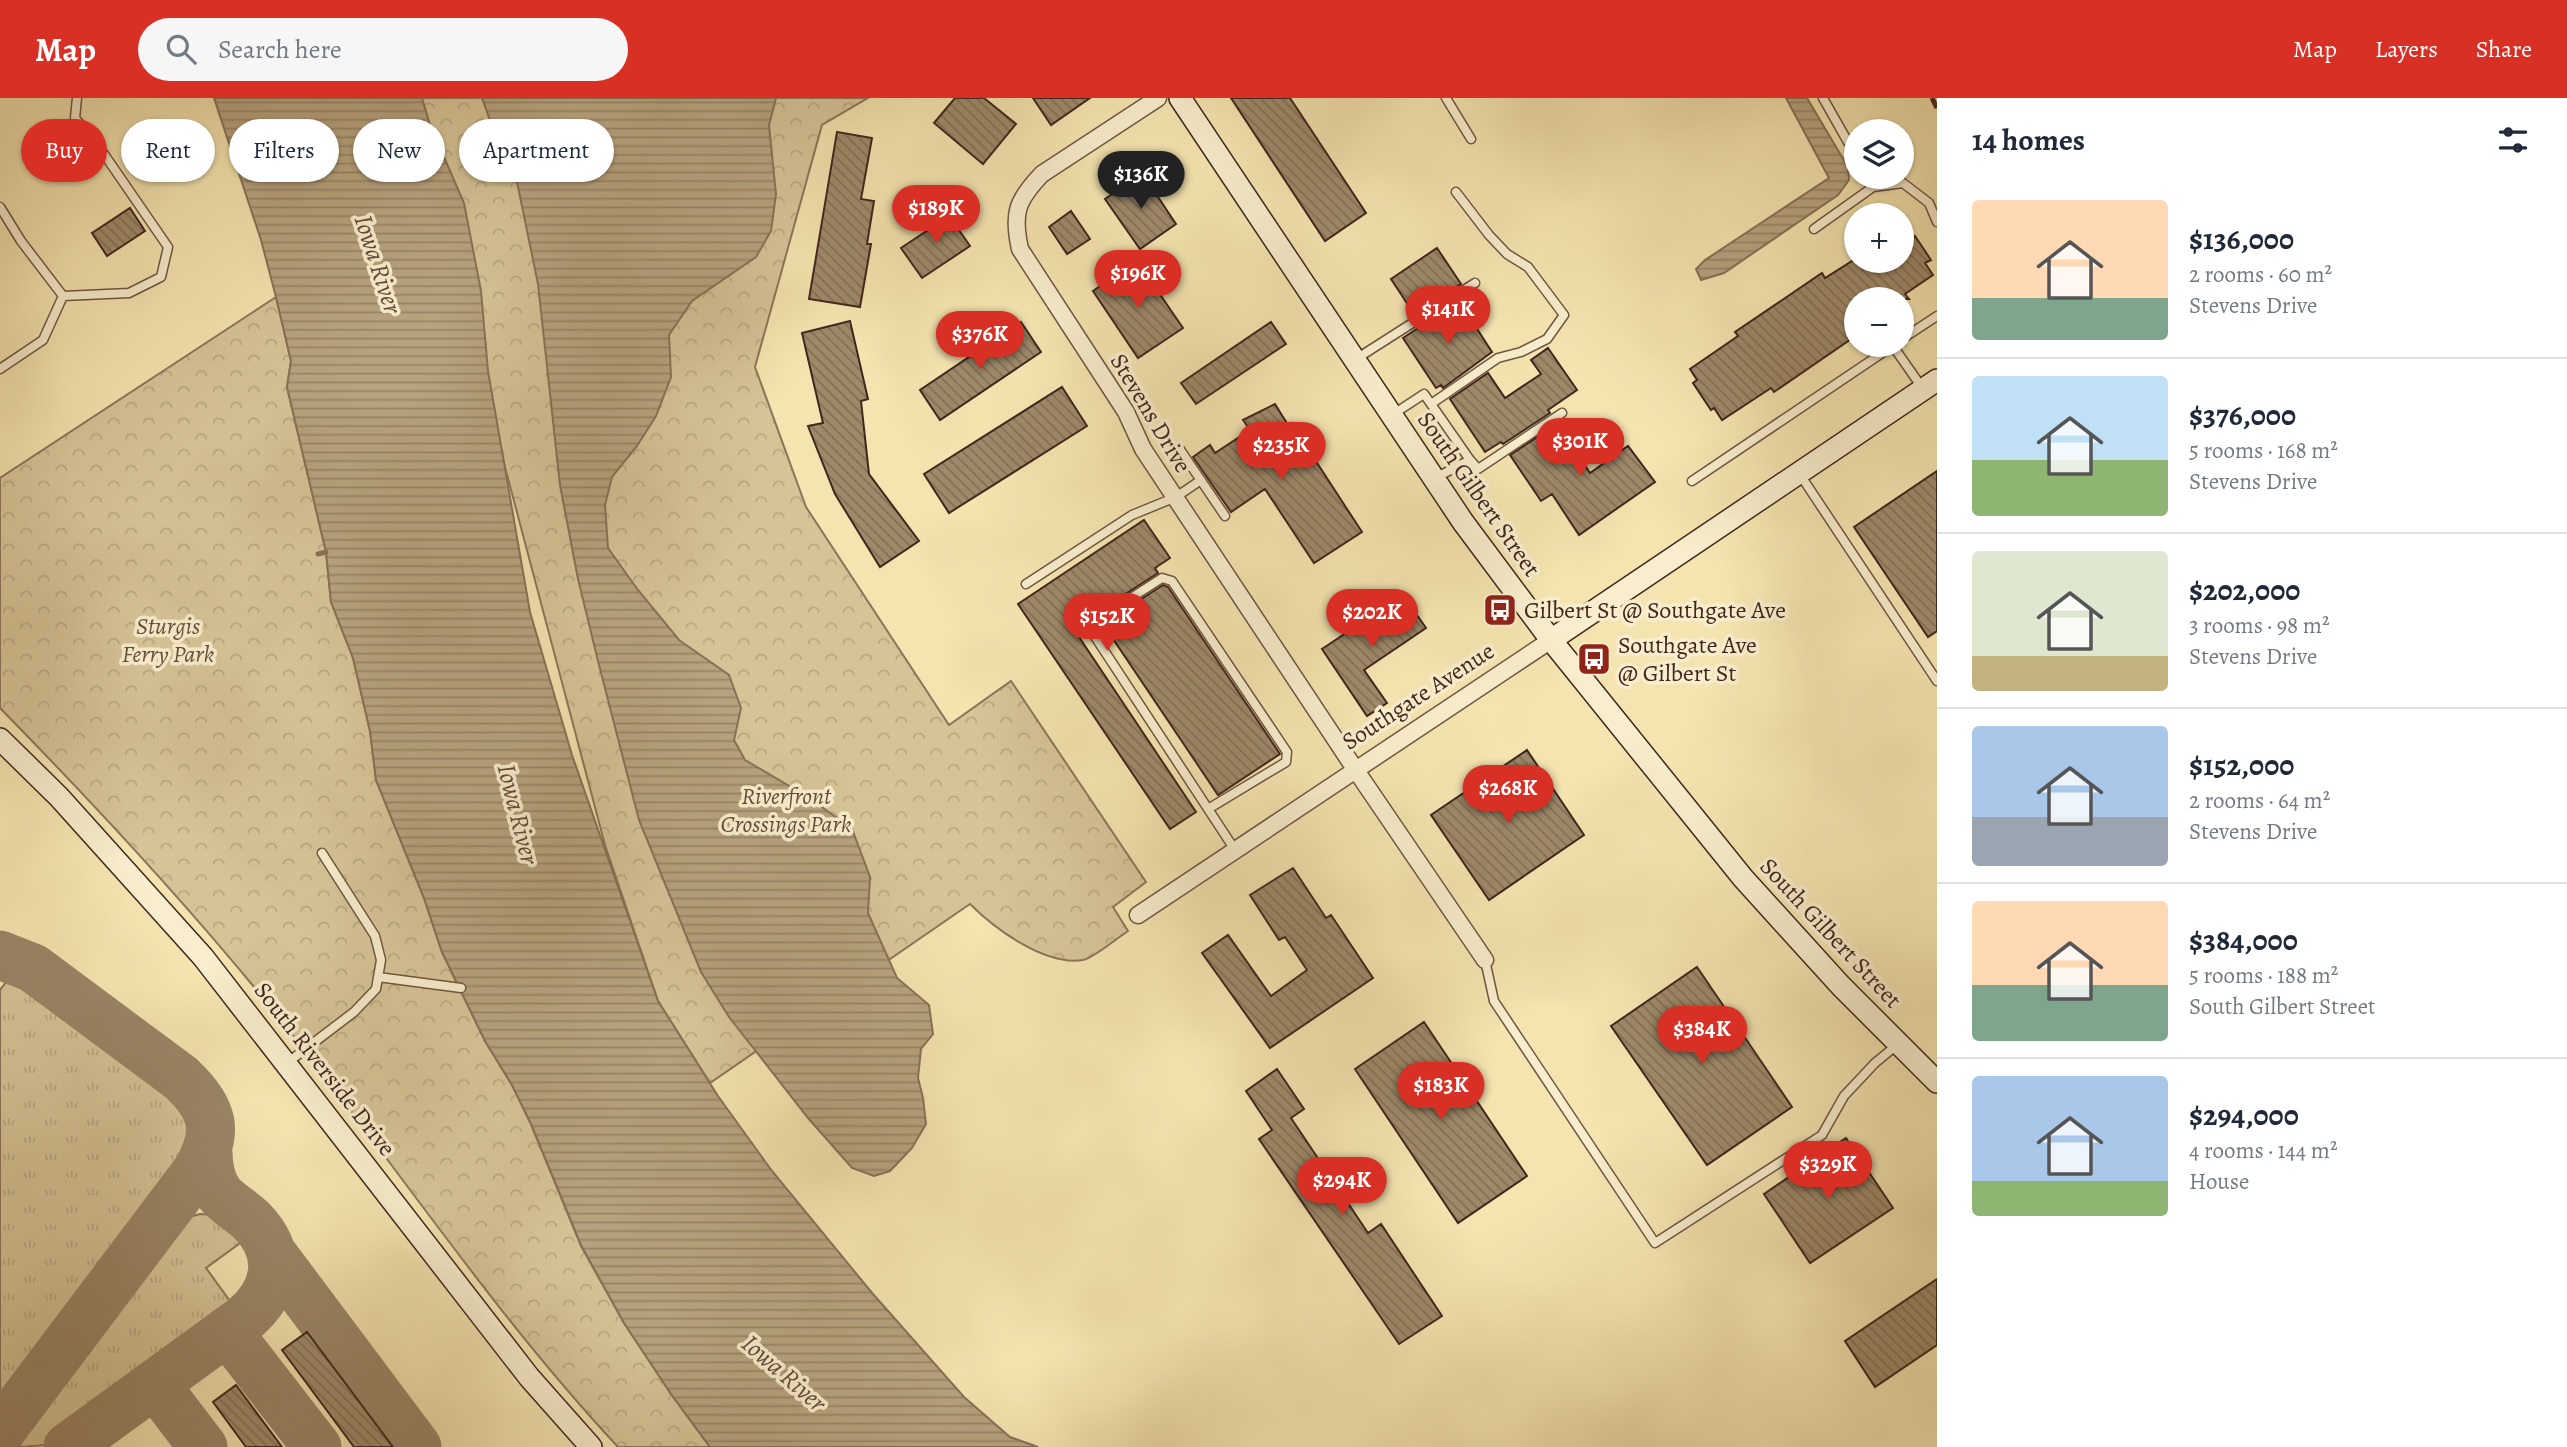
<!DOCTYPE html>
<html lang="en">
<head>
<meta charset="utf-8">
<style>
  :root { --surface:#fff; --page:#f6f6f7; --text:#1f2937; --muted:#747a83; --line:#e0e1e3; --accent:#d93025 }
  body { margin:0; font-family:Alegreya,serif; background:var(--page); color:var(--text); height:100vh; display:flex; flex-direction:column; font-size:26px; white-space:nowrap }
  * { box-sizing:border-box; margin:0 }
  p { font-size:23px; color:var(--muted) }
  .icon { flex:none; width:38px; height:38px; fill:none; stroke:currentColor; stroke-width:2; stroke-linecap:round; stroke-linejoin:round }
  .map { position:relative; flex:1; overflow:hidden }
  .panel { display:flex; flex-direction:column; background:var(--surface); width:630px }
  .panel>* { flex:none }
  .top-card { position:absolute; left:21px; top:21px; width:665px; height:63px; display:flex; gap:14px }
  .controls { position:absolute; left:1844px; top:21px; display:grid; gap:14px }
  .controls a { display:grid; place-items:center; width:70px; height:70px; border-radius:50%; background:var(--surface); box-shadow:0 2px 5px #0004; font-size:35px }
  .price { position:absolute; translate:-50% -60px; padding:0 16px; border-radius:24px; background:var(--accent); color:#fff; font-size:23px; line-height:46px; filter:drop-shadow(0 2px 4px #0008) }
  .price::after { content:''; position:absolute; left:50%; top:42px; width:21px; height:16px; margin-left:-10px; background:inherit; clip-path:polygon(0 0,100% 0,50% 100%) }
  .price.selected { background:#222; color:#fff }
  ul { padding:0; list-style:none }
  li { display:flex; align-items:center; gap:21px; height:175px; padding:0 35px }
  li+li { border-top:2px solid var(--line) }
  li span { display:grid; place-items:center; flex:none; width:196px; height:140px; border-radius:7px; color:#555 }
  li>.icon { margin-inline-start:auto }
  span .icon { width:84px; height:84px; fill:#fffc; stroke-width:1 }
  li b { font-size:30px }
  h2 { display:flex; justify-content:space-between; align-items:center; height:84px; padding:0 35px; font-size:30px }
  .tag { padding:0 24px; border-radius:32px; background:var(--surface); box-shadow:0 2px 5px #0004; font-size:24px; line-height:63px }
  .tag.selected { background:var(--accent); color:#fff }
  header { display:flex; align-items:center; gap:42px; box-sizing:border-box; height:98px; padding:0 35px; background:var(--accent); color:#fff }
  header strong { font-size:33px }
  nav { display:flex; gap:38px; margin-inline-start:auto; font-size:24px }
  .search { width:490px; height:63px; background:var(--page); display:flex; align-items:center; gap:18px; box-sizing:border-box; padding:0 24px; border-radius:38px; color:var(--muted); font-size:26px }
  main { display:flex; flex:1; min-height:0 }
  .map>svg:first-child { display:block }
  .grass { fill:url(#grass-tufts); stroke:#8c755a; stroke-width:2 }
  .park { fill:url(#park-crowns); stroke:#8c755a; stroke-width:2 }
  .water { fill:url(#water-rules); stroke:#887157; stroke-width:2 }
  .lines { fill:none; stroke-linecap:round; stroke-linejoin:round }
  .stream { stroke:#887157; stroke-width:5 }
  .taxiway { stroke:#9a8566; stroke-width:49 }
  .building { fill:url(#building-back-hatch); stroke:#41261d; stroke-width:2 }
  .lane-casing { stroke:#6e5642; stroke-width:11 }
  .street-casing { stroke:#6e5642; stroke-width:19 }
  .secondary-casing { stroke:#41261d; stroke-width:24 }
  .lane { stroke:#f8edcc; stroke-width:8 }
  .street { stroke:#f8edcc; stroke-width:16 }
  .secondary { stroke:#f8edcc; stroke-width:21 }
  .rail { stroke:#41261d; stroke-width:5; stroke-dasharray:12 12; stroke-linecap:butt }
  .labels { text-anchor:middle; dominant-baseline:central; stroke-width:7; stroke-linejoin:round; paint-order:stroke }
  .street-label { font-size:24px; fill:#41261d; stroke:#f8edcc }
  .poi-label { font-size:24px; fill:#41261d; stroke:#f8edcc; text-anchor:start }
  .park-label { font-size:24px; font-style:italic; fill:#664e3c; stroke:#f8edcc }
  .water-label { font-size:26px; font-style:italic; fill:#644c3a; stroke:#f8edcc }
</style>
</head>
<body>
<header>
<strong>Map</strong>
<div class="search"><svg class="icon" aria-label="search" viewBox="0 0 24 24"><circle cx="10" cy="10" r="6"/><path d="M15 15l6 6"/></svg>Search here</div>
<nav><a>Map</a><a>Layers</a><a>Share</a></nav>
</header>
<main>
<div class="map">
<svg width="1937" height="1349" viewBox="0 0 1937 1349">
  <defs>
    <pattern id="grass-tufts" width="24" height="20" patternUnits="userSpaceOnUse" patternTransform="scale(1.75)"><rect width="24" height="20" fill="#d6c497"/><path d="M3 7l-1-3M5 7V3M7 7l1-3M15 17l-1-3M17 17v-4M19 17l1-3" fill="none" stroke="#b9a882"/></pattern>
    <pattern id="park-crowns" width="20" height="18" patternUnits="userSpaceOnUse" patternTransform="scale(1.75)"><rect width="20" height="18" fill="#d6c497"/><path d="M2 6a3 3 0 1 1 6 0M12 15a3 3 0 1 1 6 0" fill="none" stroke="#b9a882"/></pattern>
    <pattern id="water-rules" width="6" height="5" patternUnits="userSpaceOnUse" patternTransform="scale(1.75)"><rect width="6" height="5" fill="#b7a37e"/><path d="M0 2.5h6" fill="none" stroke="#968567"/></pattern>
    <pattern id="building-back-hatch" width="6" height="6" patternUnits="userSpaceOnUse" patternTransform="scale(1.75)"><rect width="6" height="6" fill="#9e8969"/><path d="M-1 5l2 2M0 0l6 6M5-1l2 2" fill="none" stroke="#827056"/></pattern>
  </defs>
  <rect width="100%" height="100%" fill="#f4e4b0"/>
  <filter id="stains"><feTurbulence type="fractalNoise" baseFrequency=".00286" numOctaves="4"/><feColorMatrix values="0 0 0 0 .2 0 0 0 0 .09 0 0 0 0 .02 0 0 0 .5 -.17"/></filter>
  <radialGradient id="worn" r=".72"><stop offset=".6" stop-color="#630" stop-opacity="0"/><stop offset="1" stop-color="#630" stop-opacity=".3"/></radialGradient>
  <path class="grass" d="M10 879 20 880 33 887C63 911 186 992 189 1026 192 1051 176 1068 162 1088L163 1095 0 1311V892Z
    M200 1116C220 1116 234 1125 247 1140L206 1170 235 1210 46 1347 21 1349 17 1343 23 1332 22 1331 173 1129 189 1119Z"/>
  <path class="park" d="M418 0H868L822 27 755 269 806 409 949 627 1011 583 1146 784 1113 809 1128 833C1117 840 1094 860 1083 862 1045 868 995 831 970 806L710 985 658 903 605 747 505 369 430 28Z
    M276 199 291 263 287 289 326 454 331 504 353 560 370 633 376 682 424 800 442 854 485 943 512 987 531 1026 581 1148 624 1225 671 1296 710 1349H618C494 1216 393 1063 280 921 193 812 98 710 0 610V380Z"/>
  <path class="water" d="M214 0H422L430 27 464 105 481 193 488 273 530 514 572 657 658 903 718 998 772 1073 873 1196 964 1299 1010 1339 1038 1349H710L671 1296 624 1225 581 1147 531 1026 512 987 485 943 442 854 424 800 376 682 370 633 353 560 331 504 326 454 287 289 291 263 276 199 261 142Z
    M482 0H776L769 27 776 96 771 133 756 159 692 203 669 237 671 279 656 318 637 348 612 379 605 407 608 450 638 492 679 542 729 577 741 610 734 642 745 662 808 699 852 731 870 779 868 815 897 880 929 907 933 936 921 951 918 980 923 1000 926 1026 912 1050 890 1073 874 1078 852 1070 808 1020 729 919 701 874 639 722 599 567 578 481 560 387 538 186 516 79 496 39Z
    M1786 0H1807L1848 69 1849 82 1838 97 1724 175 1701 182 1696 171 1705 162 1829 80Z"/>
  <g class="lines">
    <path class="stream" d="M318 456 326 454"/>
    <path class="taxiway" d="M0 857 33 870 181 980C214 1011 220 1034 196 1074L0 1334
      M271 1154 417 1349
      M227 1233 317 1349
      M155 1286 203 1349
      M68 1349 244 1221C277 1193 284 1156 252 1123 242 1113 228 1106 219 1095 210 1082 208 1069 208 1054"/>
  </g>
  <path class="building" d="M955 0H984L1016 26 983 66 934 25Z
    M1033 0H1090L1051 27Z
    M1231 0H1290L1366 115 1325 143Z
    M837 34 872 40 861 101 874 103 867 146H871L860 209 809 201Z
    M1142 75 1176 126 1140 151 1105 101Z
    M130 110 145 133 107 158 92 135Z
    M945 112 970 148 922 180 901 150 931 130 927 124Z
    M1071 113 1090 141 1067 156 1049 129Z
    M1915 138 1931 162 1925 165 1933 177 1905 196 1909 201H1857V237L1774 294 1771 290 1722 322 1714 310 1711 312 1693 285 1697 282 1690 271 1738 238 1735 234 1822 175 1825 180 1852 163H1902V147Z
    M1437 150 1461 186 1414 216 1391 181Z
    M1137 163 1183 230 1138 260 1093 193Z
    M1459 203 1492 254 1443 290 1441 287 1436 290 1403 240Z
    M850 223 868 301 861 303 869 376 919 443 880 469 835 396 808 328 823 325 802 235Z
    M1021 224 1041 254 940 322 920 292Z
    M1271 224 1286 246 1196 306 1181 285Z
    M1548 250 1577 292 1548 312 1550 315 1503 346 1501 344 1485 354 1450 301 1488 275 1505 300 1541 276 1531 262Z
    M1062 289 1087 328 949 415 924 376Z
    M1275 306 1288 327 1291 325 1362 434 1314 465 1265 391 1231 414 1193 359 1210 347 1215 355 1250 332 1243 322Z
    M1557 326 1590 375 1628 348 1655 384 1579 437 1552 396 1541 403 1510 357Z
    M1937 373V533L1928 539 1854 429Z
    M1144 422 1170 460 1155 470 1158 475 1096 515 1094 511 1071 527 1196 714 1170 731 1018 506Z
    M1163 487 1168 489 1280 656 1218 697 1103 526Z
    M1403 497 1426 530 1364 572 1387 605 1367 618 1322 551Z
    M1527 652 1584 737 1489 802 1431 717Z
    M1293 770 1326 820 1331 817 1373 880 1270 950 1202 855 1228 837 1271 898 1307 872 1285 839 1279 842 1250 797Z
    M1697 869 1792 1009 1707 1067 1611 928Z
    M1424 924 1527 1078 1458 1125 1355 971Z
    M1277 971 1304 1011 1291 1020 1368 1135 1381 1126 1442 1218 1399 1246 1259 1041 1272 1032 1246 993Z
    M1846 1040 1893 1110 1810 1165 1764 1096Z
    M1937 1181V1247L1875 1289 1845 1243Z
    M307 1234 393 1349H354L282 1252Z
    M236 1287 282 1349H246L213 1304Z"/>
  <g class="lines">
    <defs>
      <path id="lane" d="M1446 0 1471 41
        M1823 0 1857 60
        M1868 79 1873 89
        M0 109 21 143 63 198 129 195 161 179 168 149 95 43 75 20 77 0
        M1814 131 1873 89 1903 85 1929 105 1937 124
        M1902 241 1937 218
        M1893 248 1923 291
        M1356 261 1475 185
        M0 271 43 242 63 198
        M1431 306 1470 362
        M1392 317 1424 296 1431 306 1498 260 1521 254 1547 241 1564 217 1528 169 1507 156 1489 137 1456 94
        M1179 350 1225 418
        M1799 375 1937 583
        M1435 380 1470 362 1478 371 1562 315
        M1692 383 1894 247
        M1026 486 1132 417 1176 399 1201 382
        M1208 711 1286 664 1287 654 1172 483 1162 480 1092 525V534L1235 752
        M1485 862 1494 903 1655 1145 1822 1037 1844 998 1875 965 1898 946
        M378 879 461 890
        M287 965 354 914 376 891 381 862 375 838 322 755"/>
      <path id="street" d="M1158 0 1042 76C1017 102 1012 115 1020 151L1126 314 1143 351 1355 671 1485 862
        M1138 817 1551 542"/>
      <path id="secondary" d="M1180 0 1463 424 1551 542 1743 780 1841 888 1937 984
        M1551 542 1937 282
        M0 641 59 699 203 859 529 1279 591 1349"/>
    </defs>
    <use href="#lane" class="lane-casing"/>
    <use href="#street" class="street-casing"/>
    <use href="#secondary" class="secondary-casing"/>
    <use href="#lane" class="lane"/>
    <use href="#street" class="street"/>
    <use href="#secondary" class="secondary"/>
    <path class="rail" d="M1932 0 1937 10"/>
  </g>
  <defs>
    <symbol id="bus-square" viewBox="-11 -11 22 22"><rect x="-9" y="-9" width="18" height="18" rx="4" fill="#8f2418" stroke="#f8edcc"/><path d="M-5-6H5V4H4V6H2V4H-2V6H-4V4H-5ZM-3.5-4V0h7V-4ZM-3.5 1.2v1.5H-2V1.2ZM2 1.2v1.5H3.5V1.2Z" fill="#fff"/></symbol>
  </defs>
  <g fill-rule="evenodd">
    <use href="#bus-square" x="1481" y="493" width="38" height="38"/>
    <use href="#bus-square" x="1575" y="542" width="38" height="38"/>
  </g>
  <g class="labels">
    <g class="street-label">
      <text transform="translate(1151 315) rotate(59)">Stevens Drive</text>
      <text transform="translate(1479 396) rotate(55)">South Gilbert Street</text>
      <text transform="translate(1418 598) rotate(-33)">Southgate Avenue</text>
      <text transform="translate(1831 835) rotate(47)">South Gilbert Street</text>
      <text transform="translate(325 971) rotate(52)">South Riverside Drive</text>
    </g>
    <g class="poi-label">
      <text x="1524" y="512">Gilbert St @ Southgate Ave</text>
      <text x="1618" y="547">Southgate Ave<tspan x="1618" dy="28">@ Gilbert St</tspan></text>
    </g>
    <g class="park-label">
      <text x="168" y="528">Sturgis<tspan x="168" dy="28">Ferry Park</tspan></text>
      <text x="786" y="698">Riverfront<tspan x="786" dy="28">Crossings Park</tspan></text>
    </g>
    <g class="water-label">
      <text transform="translate(378 166) rotate(72)">Iowa River</text>
      <text transform="translate(518 716) rotate(76)">Iowa River</text>
      <text transform="translate(784 1275) rotate(41)">Iowa River</text>
    </g>
  </g>
  <rect width="100%" height="100%" filter="url(#stains)"/>
  <rect width="100%" height="100%" fill="url(#worn)"/>
</svg>
<div class="controls">
<a><svg class="icon" aria-label="layers" viewBox="0 0 24 24"><path d="M12 4l9 5-9 5-9-5zM3 14l9 5 9-5"/></svg></a>
<a>+</a>
<a>−</a>
</div>
<b class="price selected" style="left:1141px;top:113px">$136K</b>
<b class="price" style="left:936px;top:147px">$189K</b>
<b class="price" style="left:1138px;top:212px">$196K</b>
<b class="price" style="left:1448px;top:248px">$141K</b>
<b class="price" style="left:980px;top:273px">$376K</b>
<b class="price" style="left:1580px;top:380px">$301K</b>
<b class="price" style="left:1281px;top:384px">$235K</b>
<b class="price" style="left:1372px;top:551px">$202K</b>
<b class="price" style="left:1107px;top:555px">$152K</b>
<b class="price" style="left:1508px;top:727px">$268K</b>
<b class="price" style="left:1702px;top:968px">$384K</b>
<b class="price" style="left:1441px;top:1024px">$183K</b>
<b class="price" style="left:1828px;top:1103px">$329K</b>
<b class="price" style="left:1342px;top:1119px">$294K</b>
<div class="top-card">
<a class="tag selected">Buy</a>
<a class="tag">Rent</a>
<a class="tag">Filters</a>
<a class="tag">New</a>
<a class="tag">Apartment</a>
</div>
</div>
<section class="panel">
<h2>14 homes<svg class="icon" aria-label="filters" viewBox="0 0 24 24"><path d="M4 7h16M4 17h16"/><circle cx="9" cy="7" r="2"/><circle cx="15" cy="17" r="2"/></svg></h2>
<ul>
<li><span style="background:linear-gradient(#ffd9b3 70%,#7fa58c 0)"><svg class="icon" aria-label="home" viewBox="0 0 24 24"><path d="M3 11l9-7 9 7M6 9v11h12V9"/></svg></span><div><b>$136,000</b><p>2 rooms · 60 m²</p><p>Stevens Drive</p></div></li>
<li><span style="background:linear-gradient(#bfe0f5 60%,#8fb573 0)"><svg class="icon" aria-label="home" viewBox="0 0 24 24"><path d="M3 11l9-7 9 7M6 9v11h12V9"/></svg></span><div><b>$376,000</b><p>5 rooms · 168 m²</p><p>Stevens Drive</p></div></li>
<li><span style="background:linear-gradient(#dfe7d0 75%,#c2b280 0)"><svg class="icon" aria-label="home" viewBox="0 0 24 24"><path d="M3 11l9-7 9 7M6 9v11h12V9"/></svg></span><div><b>$202,000</b><p>3 rooms · 98 m²</p><p>Stevens Drive</p></div></li>
<li><span style="background:linear-gradient(#a9c7e8 65%,#9aa5b1 0)"><svg class="icon" aria-label="home" viewBox="0 0 24 24"><path d="M3 11l9-7 9 7M6 9v11h12V9"/></svg></span><div><b>$152,000</b><p>2 rooms · 64 m²</p><p>Stevens Drive</p></div></li>
<li><span style="background:linear-gradient(#ffd9b3 60%,#7fa58c 0)"><svg class="icon" aria-label="home" viewBox="0 0 24 24"><path d="M3 11l9-7 9 7M6 9v11h12V9"/></svg></span><div><b>$384,000</b><p>5 rooms · 188 m²</p><p>South Gilbert Street</p></div></li>
<li><span style="background:linear-gradient(#a9c7e8 75%,#8fb573 0)"><svg class="icon" aria-label="home" viewBox="0 0 24 24"><path d="M3 11l9-7 9 7M6 9v11h12V9"/></svg></span><div><b>$294,000</b><p>4 rooms · 144 m²</p><p>House</p></div></li>
</ul>
</section>
</main>
</body>
</html>
